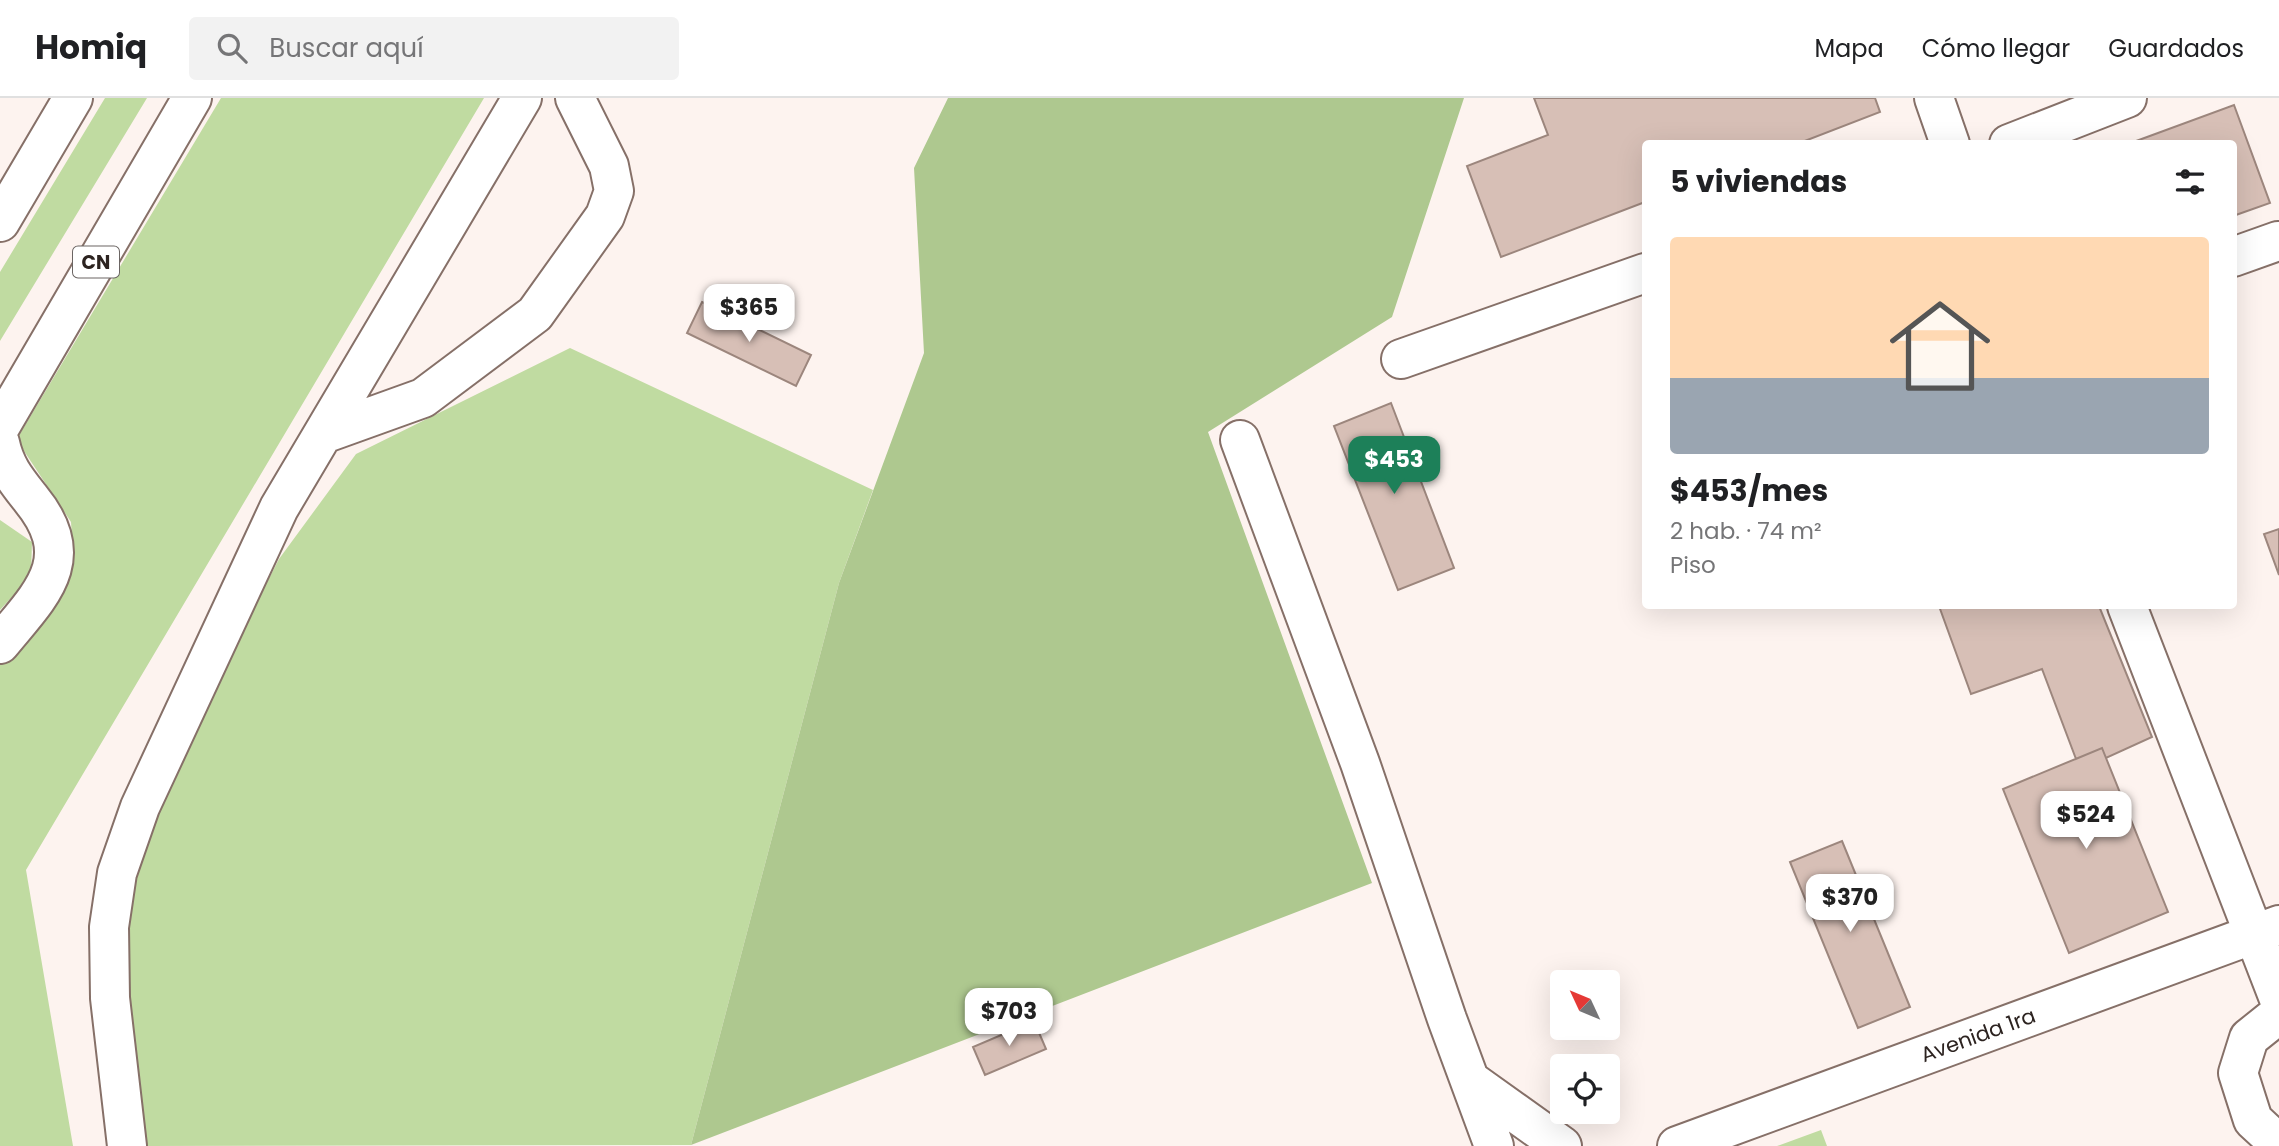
<!DOCTYPE html>
<html lang="es">
<head>
<meta charset="utf-8">
<style>
  :root { --surface:#fff; --page:#f2f2f2; --text:#202124; --muted:#757577; --line:#e0e0e0; --accent:#1d8059 }
  body { margin:0; font-family:Poppins,sans-serif; background:var(--page); color:var(--text); height:100vh; display:flex; flex-direction:column; font-size:26px; white-space:nowrap }
  * { box-sizing:border-box; margin:0 }
  p { font-size:23px; color:var(--muted) }
  .icon { flex:none; width:38px; height:38px; fill:none; stroke:currentColor; stroke-width:2; stroke-linecap:round; stroke-linejoin:round }
  .map { position:relative; flex:1; overflow:hidden }
  .sheet { position:absolute; left:1642px; top:42px; width:595px; height:469px; display:flex; flex-direction:column; background:var(--surface); border-radius:7px; box-shadow:0 7px 28px #0002 }
  .sheet>* { flex:none }
  .needle { width:46px; rotate:314deg }
  .controls { position:absolute; left:1550px; top:872px; display:grid; gap:14px }
  .controls a { display:grid; place-items:center; width:70px; height:70px; border-radius:7px; background:var(--surface); box-shadow:0 7px 28px #0002; font-size:35px }
  .price { position:absolute; translate:-50% -60px; padding:0 16px; border-radius:14px; background:#fff; color:#222; font-size:23px; line-height:46px; filter:drop-shadow(0 2px 4px #0008) }
  .price::after { content:''; position:absolute; left:50%; top:42px; width:21px; height:16px; margin-left:-10px; background:inherit; clip-path:polygon(0 0,100% 0,50% 100%) }
  .price.current { background:var(--accent); color:#fff }
  ul { padding:0; list-style:none }
  li { display:grid; align-content:center; gap:14px; height:371px; padding:0 28px }
  li+li { border-top:2px solid var(--line) }
  li span { display:grid; place-items:center; height:217px; border-radius:7px; color:#555 }
  li>.icon { margin-inline-start:auto }
  span .icon { width:126px; height:126px; fill:#fffc; stroke-width:1 }
  li b { font-size:30px }
  h2 { display:flex; justify-content:space-between; align-items:center; height:84px; padding:0 28px; font-size:30px }
  header { display:flex; align-items:center; gap:42px; box-sizing:border-box; height:98px; padding:0 35px; background:var(--surface); border-bottom:2px solid var(--line) }
  header strong { font-size:33px }
  nav { display:flex; gap:38px; margin-inline-start:auto; font-size:24px }
  .search { width:490px; height:63px; background:var(--page); display:flex; align-items:center; gap:18px; box-sizing:border-box; padding:0 24px; border-radius:7px; color:var(--muted); font-size:26px }
  .map>svg:first-child { display:block }
  .green { fill:#c0dba1 }
  .forest { fill:#aec88f }
  .building { fill:#d7bfb6; stroke:#9c867d; stroke-width:2 }
  .lines { fill:none; stroke-linecap:round; stroke-linejoin:round }
  .minor-casing { stroke:#867068; stroke-width:42 }
  .highway-casing { stroke:#867068; stroke-width:42 }
  .minor { stroke:#fff; stroke-width:38 }
  .highway { stroke:#fff; stroke-width:38 }
  .labels { text-anchor:middle; dominant-baseline:central; stroke-width:5; stroke-linejoin:round; paint-order:stroke }
  .shield { fill:#fff; stroke:#6b6563; stroke-width:2 }
  .shield-label { font-size:19px; font-weight:bold; fill:#2c2320 }
  .street-label { font-size:21px; fill:#2c2320; stroke:#fff }
</style>
</head>
<body>
<header>
<strong>Homiq</strong>
<div class="search"><svg class="icon" aria-label="search" viewBox="0 0 24 24"><circle cx="10" cy="10" r="6"/><path d="M15 15l6 6"/></svg>Buscar aquí</div>
<nav><a>Mapa</a><a>Cómo llegar</a><a>Guardados</a></nav>
</header>
<div class="map">
<svg width="2279" height="1048" viewBox="0 0 2279 1048">
  <rect width="100%" height="100%" fill="#fdf3ef"/>
  <path class="green" d="M105 0H147L0 243V174Z
    M221 0H484L26 772 73 1048H0V566L62 490 73 456 71 424 24 353 18 339Z
    M570 250 873 392 839 485 691 1047 144 1048 127 895 128 835 132 780 155 703 279 461 356 356Z
    M0 422 32 444 31 478 0 512Z
    M1821 1032 1827 1048H1777Z"/>
  <path class="forest" d="M948 0H1464L1392 219 1208 334 1372 785 691 1047 839 485 924 255 914 70Z"/>
  <path class="building" d="M1534 0H1875L1880 14 1797 46H1645V104L1501 159 1467 68 1548 37Z
    M2234 7 2270 105 2233 118V46H2128Z
    M702 204 811 257 796 288 687 235Z
    M1391 305 1454 470 1398 492 1334 328Z
    M2279 431V477L2264 436Z
    M1939 508H2099L2152 639 2106 660 2102 650 2076 661 2042 571 1971 596Z
    M2102 650 2168 814 2069 855 2003 691Z
    M1842 743 1910 909 1858 930 1790 764Z
    M1034 923 1046 951 985 977 973 949Z"/>
  <g class="lines">
    <defs>
      <path id="minor" d="M1934 0 1950 46
        M2009 46 2127 0
        M2233 159 2278 143
        M1401 261 1645 175
        M323 336 423 300 535 216 605 118 614 93 609 68 575 0
        M1240 342 1360 665 1447 921 1494 1048
        M2127 508 2279 901
        M2279 916 2249 940 2238 975 2253 1022 2279 1046
        M1471 983 1562 1048
        M127 1048 110 900 109 829 117 775 140 709 279 410 522 0
        M1677 1048 2279 827"/>
      <path id="highway" d="M0 124 73 0
        M0 329 192 0
        M0 345C5 369 16 382 31 401 81 462 40 497 0 546"/>
    </defs>
    <use href="#minor" class="minor-casing"/>
    <use href="#highway" class="highway-casing"/>
    <use href="#minor" class="minor"/>
    <use href="#highway" class="highway"/>
  </g>
  <g class="labels">
    <rect class="shield" x="73" y="148.5" width="46" height="31" rx="5"/>
    <g class="shield-label">
      <text x="96" y="164">CN</text>
    </g>
    <g class="street-label">
      <text transform="translate(1978 937) rotate(-20)">Avenida 1ra</text>
    </g>
  </g>
</svg>
<div class="controls">
<a><svg class="needle" viewBox="-14 -14 28 28"><path d="M0-13l5 13h-10z" fill="#e53935"/><path d="M0 13l5-13h-10z" fill="#757577"/></svg></a>
<a><svg class="icon" aria-label="locate" viewBox="0 0 24 24"><circle cx="12" cy="12" r="6"/><path d="M12 2v4M12 18v4M2 12h4M18 12h4"/></svg></a>
</div>
<b class="price" style="left:749px;top:246px">$365</b>
<b class="price current" style="left:1394px;top:398px">$453</b>
<b class="price" style="left:2086px;top:753px">$524</b>
<b class="price" style="left:1850px;top:836px">$370</b>
<b class="price" style="left:1009px;top:950px">$703</b>
<section class="sheet">
<h2>5 viviendas<svg class="icon" aria-label="filters" viewBox="0 0 24 24"><path d="M4 7h16M4 17h16"/><circle cx="9" cy="7" r="2"/><circle cx="15" cy="17" r="2"/></svg></h2>
<ul>
<li><span style="background:linear-gradient(#ffd9b3 65%,#9aa5b1 0)"><svg class="icon" aria-label="home" viewBox="0 0 24 24"><path d="M3 11l9-7 9 7M6 9v11h12V9"/></svg></span><div><b>$453/mes</b><p>2 hab. · 74 m²</p><p>Piso</p></div></li>
</ul>
</section>
</div>
</body>
</html>
